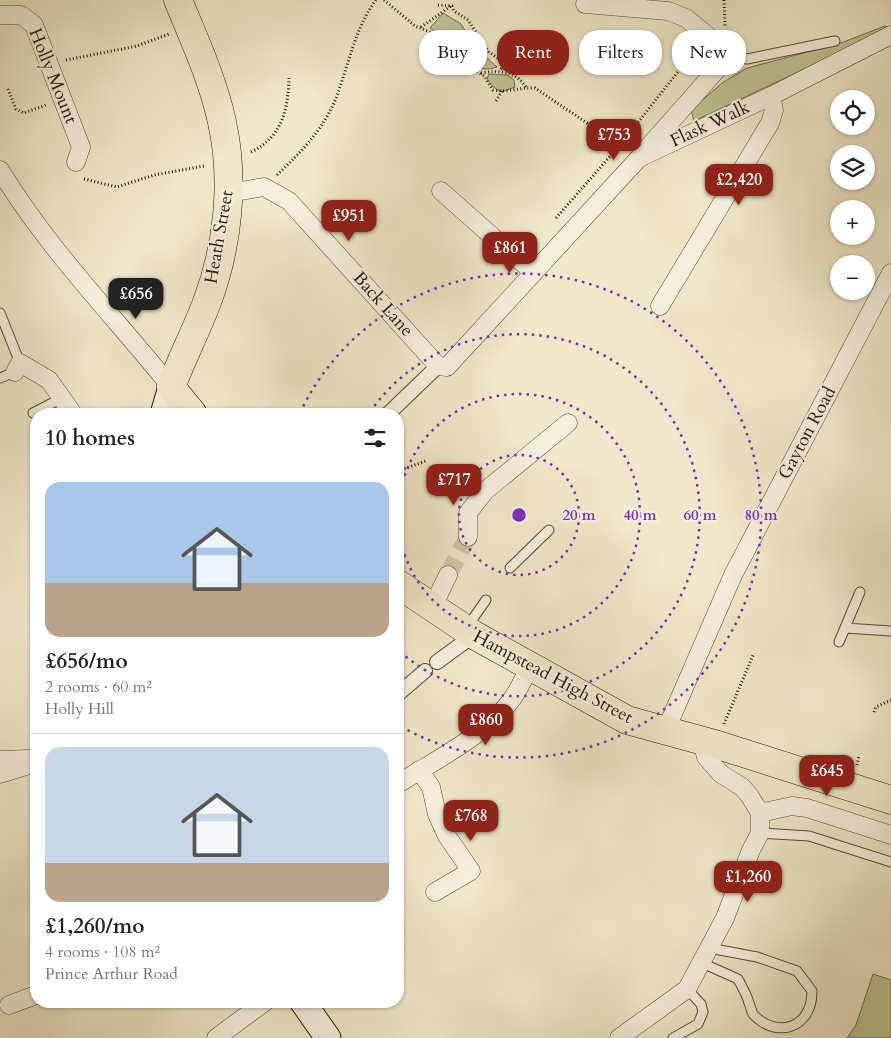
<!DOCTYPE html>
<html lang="en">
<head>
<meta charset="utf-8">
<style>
  :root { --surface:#fff; --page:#f2f2f2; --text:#222; --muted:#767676; --line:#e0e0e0; --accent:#8f2418 }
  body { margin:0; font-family:Cardo,serif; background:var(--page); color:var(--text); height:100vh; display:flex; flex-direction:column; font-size:19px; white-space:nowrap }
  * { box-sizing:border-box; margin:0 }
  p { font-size:16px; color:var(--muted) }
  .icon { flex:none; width:28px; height:28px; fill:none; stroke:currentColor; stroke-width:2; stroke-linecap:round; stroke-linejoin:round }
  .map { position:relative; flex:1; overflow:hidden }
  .side { position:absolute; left:30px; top:408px; width:374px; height:600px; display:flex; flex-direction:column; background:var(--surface); border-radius:20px; box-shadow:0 1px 4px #0004 }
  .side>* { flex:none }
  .guide { position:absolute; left:419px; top:30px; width:396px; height:45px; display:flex; gap:10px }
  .buttons { position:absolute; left:830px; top:90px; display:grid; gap:10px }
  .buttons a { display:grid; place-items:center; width:45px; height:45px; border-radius:50%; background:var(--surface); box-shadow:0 1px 4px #0004; font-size:25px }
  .price { position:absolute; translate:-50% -42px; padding:0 11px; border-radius:10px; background:var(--accent); color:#fff; font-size:16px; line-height:32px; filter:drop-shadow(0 1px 2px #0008) }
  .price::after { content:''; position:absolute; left:50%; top:30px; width:15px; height:11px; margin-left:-8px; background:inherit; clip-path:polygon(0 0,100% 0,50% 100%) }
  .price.current { background:#222; color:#fff }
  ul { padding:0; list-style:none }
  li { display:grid; align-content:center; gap:10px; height:265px; padding:0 15px }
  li+li { border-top:1px solid var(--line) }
  li span { display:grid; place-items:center; height:155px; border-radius:15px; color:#555 }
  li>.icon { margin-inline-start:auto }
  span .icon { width:90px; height:90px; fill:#fffc; stroke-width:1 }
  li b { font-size:21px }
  h2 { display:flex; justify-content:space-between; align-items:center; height:60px; padding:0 15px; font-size:21px }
  .chip { padding:0 18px; border-radius:20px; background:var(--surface); box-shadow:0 1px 4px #0004; font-size:18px; line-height:45px }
  .chip.current { background:var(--accent); color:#fff }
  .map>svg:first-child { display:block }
  .green { fill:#bdc595; stroke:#706c4b }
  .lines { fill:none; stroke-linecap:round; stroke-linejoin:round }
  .minor-tunnel { stroke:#d1c8ac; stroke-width:18; stroke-dasharray:18 9; stroke-linecap:butt }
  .service-casing { stroke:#574933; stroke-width:11 }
  .pedestrian-casing { stroke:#574933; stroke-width:16 }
  .minor-casing { stroke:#574933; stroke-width:19 }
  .secondary-casing { stroke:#241401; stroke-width:27 }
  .primary-casing { stroke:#241401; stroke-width:29 }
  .path { stroke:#241401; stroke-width:3; stroke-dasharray:1 2.5; stroke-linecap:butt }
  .service { stroke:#f5f0dd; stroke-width:9 }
  .pedestrian { stroke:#f5f0dd; stroke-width:14 }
  .minor { stroke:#f5f0dd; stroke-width:18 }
  .secondary { stroke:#f5f0dd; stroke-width:25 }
  .primary { stroke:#f0e8ca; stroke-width:28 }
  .ring { fill:none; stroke:#7b2cbf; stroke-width:2.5; stroke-dasharray:2.5 5 }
  .labels { text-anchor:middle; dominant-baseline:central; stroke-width:4.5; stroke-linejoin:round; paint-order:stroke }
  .street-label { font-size:18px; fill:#241401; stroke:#f5f0dd }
  .centre { fill:#7b2cbf; stroke:#f5f0dd; stroke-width:2.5 }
  .ring-label { font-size:15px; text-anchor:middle; font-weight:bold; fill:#7b2cbf; stroke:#f5f0dd; stroke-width:4.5; stroke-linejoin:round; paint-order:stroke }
</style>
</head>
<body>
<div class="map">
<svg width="891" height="1038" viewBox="0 0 891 1038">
  <rect width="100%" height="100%" fill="#f0e8ca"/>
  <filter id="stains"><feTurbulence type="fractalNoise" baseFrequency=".004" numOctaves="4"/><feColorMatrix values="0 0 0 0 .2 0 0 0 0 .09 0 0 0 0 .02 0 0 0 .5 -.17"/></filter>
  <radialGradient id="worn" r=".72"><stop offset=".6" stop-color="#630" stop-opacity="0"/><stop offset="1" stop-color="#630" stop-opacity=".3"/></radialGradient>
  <path class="green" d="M443 13 461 24 475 47 497 67C468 78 451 41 430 28Z
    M885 26 888 27 849 48 694 121 691 110 722 83 747 68 841 43Z
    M489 74 507 75 514 80 515 87 501 92 492 86 487 79Z
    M873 974 891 980V1038H847L856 1025Z"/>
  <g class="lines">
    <path class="minor-tunnel" d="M448 575 468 537"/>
    <defs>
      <path id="service" d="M726 57 747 59 835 41
        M0 313 20 363
        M0 378 15 372
        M33 413 62 398
        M510 568 549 530
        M467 627 486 600
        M845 628 891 631
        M839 642 860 592
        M760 833 809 836 891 862
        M702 963 738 979C742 987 747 995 749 1003 751 1007 751 1011 753 1014 774 1038 812 1031 812 991L797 971 757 957 709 948
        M673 1038 698 1024 703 1012 701 1004 687 989"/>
      <path id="pedestrian" d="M388 414 438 366
        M437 662 474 635
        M398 694 425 671"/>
      <path id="minor" d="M585 4 668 11 686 18 725 50 726 57 720 66 643 153
        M0 15H21L34 25 81 147 76 162
        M0 170C48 249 113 315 171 387
        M441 191 494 238
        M229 193 264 187 289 201 438 366 447 367 639 158 771 96 891 35
        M509 251 533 272
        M660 306 770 123 774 110 771 96
        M15 372 20 363 49 380 73 414
        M468 537V513L485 491 568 423
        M433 606 448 575
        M665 732 733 575 891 273
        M0 760 29 759
        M419 770 431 787 437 814 447 836 471 871 435 892
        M0 774 36 763
        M398 784C435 760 481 738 509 703 518 692 524 678 530 666
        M760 813 792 806 807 808 891 835
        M9 1005 36 995
        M216 1038 266 1001
        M619 1038 687 989 725 918 751 850 760 833V813L749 795 742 787 721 774 706 757 702 741"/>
      <path id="secondary" d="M163 414 171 387
        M302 1001 328 1038"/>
      <path id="primary" d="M178 0C194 39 213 80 222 122 235 181 228 246 207 302 196 331 182 358 171 387L193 414
        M398 584 474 635 627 720 718 745 891 800"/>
    </defs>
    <use href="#service" class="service-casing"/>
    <use href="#pedestrian" class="pedestrian-casing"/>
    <use href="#minor" class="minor-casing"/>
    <use href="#secondary" class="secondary-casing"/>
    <use href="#primary" class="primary-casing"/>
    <path class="path" d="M384 0 415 26 435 34 449 46 459 60 484 76 493 90C508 93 520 87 535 88L624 148
      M724 0 725 27
      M438 5 452 6 454 11 468 20 489 52 506 64 500 70
      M421 27 451 6
      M436 46 443 40
      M66 60 137 46 169 34
      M465 73 471 67
      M481 73C499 70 515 71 526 87
      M8 89 16 109 24 113 46 105
      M496 101 502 91
      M251 152C282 137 288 110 289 78
      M277 175C301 152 320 133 334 103 348 69 354 29 376 0
      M84 179 117 187 154 175 204 166
      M556 218 620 145 681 68 689 61 699 62
      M398 471 426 461
      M874 712 876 707 891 700
      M724 724 754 653
      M857 765 859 756"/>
    <use href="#service" class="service"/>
    <use href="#pedestrian" class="pedestrian"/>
    <use href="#minor" class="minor"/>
    <use href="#secondary" class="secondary"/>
    <use href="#primary" class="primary"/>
  </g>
  <g class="ring">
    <circle cx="519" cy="515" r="60"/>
    <circle cx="519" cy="515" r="121"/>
    <path d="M370 412A181 181 0 1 1 398 650"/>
    <path d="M300 413A242 242 0 1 1 398 725"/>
  </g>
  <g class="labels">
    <g class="street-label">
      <text transform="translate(53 76) rotate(68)">Holly Mount</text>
      <text transform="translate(710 124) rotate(-25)">Flask Walk</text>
      <text transform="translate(219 237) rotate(-80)">Heath Street</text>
      <text transform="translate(383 304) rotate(48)">Back Lane</text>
      <text transform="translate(807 433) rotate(-62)">Gayton Road</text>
      <text transform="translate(553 677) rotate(28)">Hampstead High Street</text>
    </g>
  </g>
  <circle cx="519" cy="515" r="8" class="centre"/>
  <g class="ring-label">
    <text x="579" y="520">20 m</text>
    <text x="640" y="520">40 m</text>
    <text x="700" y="520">60 m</text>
    <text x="761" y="520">80 m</text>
  </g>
  <rect width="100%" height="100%" filter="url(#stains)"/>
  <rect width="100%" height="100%" fill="url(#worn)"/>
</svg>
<div class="buttons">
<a><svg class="icon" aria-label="locate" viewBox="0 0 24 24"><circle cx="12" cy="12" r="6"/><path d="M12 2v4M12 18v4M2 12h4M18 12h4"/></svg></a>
<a><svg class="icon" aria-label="layers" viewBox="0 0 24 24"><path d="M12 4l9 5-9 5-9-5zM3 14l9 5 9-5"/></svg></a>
<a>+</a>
<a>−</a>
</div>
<b class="price" style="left:614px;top:161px">£753</b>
<b class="price" style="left:739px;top:206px">£2,420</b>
<b class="price" style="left:349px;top:242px">£951</b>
<b class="price" style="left:510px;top:274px">£861</b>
<b class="price current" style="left:136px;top:320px">£656</b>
<b class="price" style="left:454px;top:506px">£717</b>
<b class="price" style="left:486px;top:746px">£860</b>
<b class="price" style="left:827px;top:797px">£645</b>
<b class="price" style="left:471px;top:842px">£768</b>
<b class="price" style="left:748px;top:903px">£1,260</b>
<div class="guide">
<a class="chip">Buy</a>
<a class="chip current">Rent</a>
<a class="chip">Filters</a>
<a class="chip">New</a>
</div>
<section class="side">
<h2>10 homes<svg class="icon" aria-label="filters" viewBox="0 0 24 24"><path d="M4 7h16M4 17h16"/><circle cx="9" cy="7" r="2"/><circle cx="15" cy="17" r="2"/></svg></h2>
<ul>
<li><span style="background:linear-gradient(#a9c7e8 65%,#b9a48a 0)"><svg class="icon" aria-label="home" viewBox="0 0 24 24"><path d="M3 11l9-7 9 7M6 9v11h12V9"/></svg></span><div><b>£656/mo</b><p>2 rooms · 60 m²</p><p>Holly Hill</p></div></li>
<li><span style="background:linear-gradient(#c9d6e8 75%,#b9a48a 0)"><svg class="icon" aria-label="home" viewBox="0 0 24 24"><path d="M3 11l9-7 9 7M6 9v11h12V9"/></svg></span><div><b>£1,260/mo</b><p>4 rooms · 108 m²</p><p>Prince Arthur Road</p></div></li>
</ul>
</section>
</div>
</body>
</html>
